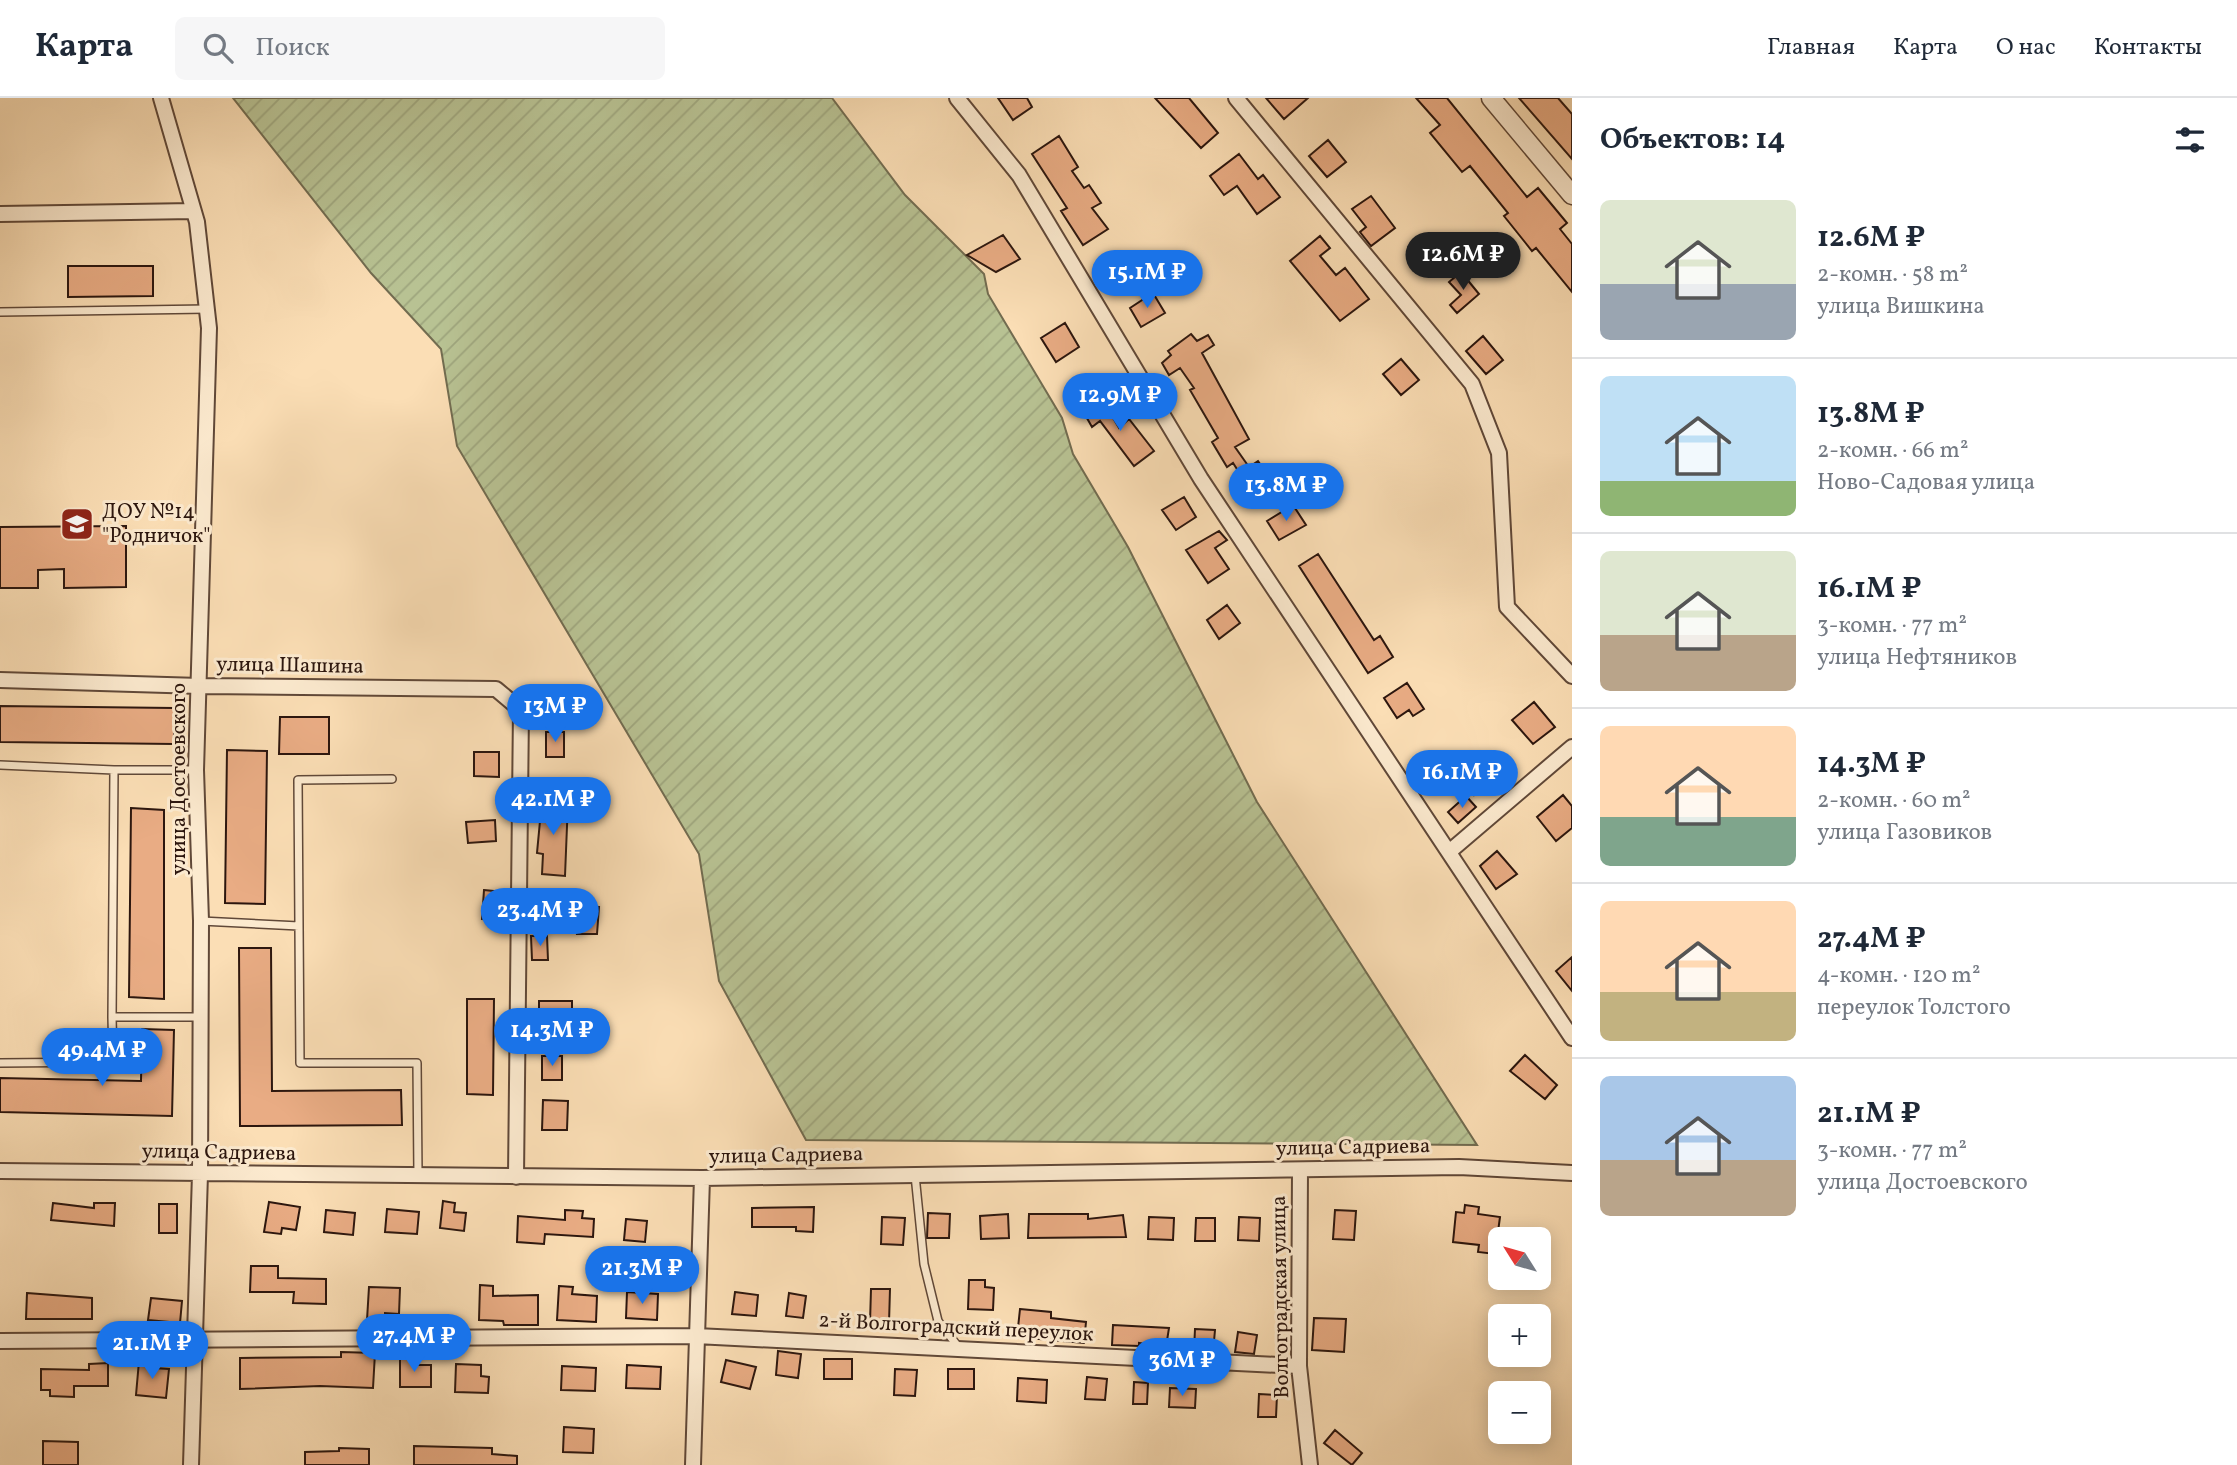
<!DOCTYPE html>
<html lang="ru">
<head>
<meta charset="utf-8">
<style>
  :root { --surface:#fff; --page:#f6f6f7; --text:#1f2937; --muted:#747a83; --line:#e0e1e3; --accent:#1a73e8 }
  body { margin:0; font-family:Vollkorn,serif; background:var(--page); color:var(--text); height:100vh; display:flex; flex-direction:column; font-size:26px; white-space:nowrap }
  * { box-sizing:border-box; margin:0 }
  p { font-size:23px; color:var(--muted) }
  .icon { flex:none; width:38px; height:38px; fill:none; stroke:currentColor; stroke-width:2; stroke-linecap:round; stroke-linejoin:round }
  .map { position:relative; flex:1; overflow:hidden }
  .panel { display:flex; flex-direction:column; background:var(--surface); width:665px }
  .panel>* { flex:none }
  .needle { width:46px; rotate:307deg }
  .buttons { position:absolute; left:1488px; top:1129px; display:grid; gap:14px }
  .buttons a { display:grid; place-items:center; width:63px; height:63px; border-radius:10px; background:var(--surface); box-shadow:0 4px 18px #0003; font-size:35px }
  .price { position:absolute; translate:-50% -60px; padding:0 16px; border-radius:24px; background:var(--accent); color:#fff; font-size:23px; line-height:46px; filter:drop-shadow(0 2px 4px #0008) }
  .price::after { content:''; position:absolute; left:50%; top:42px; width:21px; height:16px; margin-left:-10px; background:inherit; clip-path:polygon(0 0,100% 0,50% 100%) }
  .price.active { background:#222; color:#fff }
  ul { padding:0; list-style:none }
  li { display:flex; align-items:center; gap:21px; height:175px; padding:0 28px }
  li+li { border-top:2px solid var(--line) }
  li span { display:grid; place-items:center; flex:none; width:196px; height:140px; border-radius:10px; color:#555 }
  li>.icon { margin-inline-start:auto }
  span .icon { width:84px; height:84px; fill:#fffc; stroke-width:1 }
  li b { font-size:30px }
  h2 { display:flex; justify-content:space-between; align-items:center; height:84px; padding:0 28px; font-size:30px }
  header { display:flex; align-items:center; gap:42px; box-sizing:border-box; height:98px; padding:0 35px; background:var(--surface); border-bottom:2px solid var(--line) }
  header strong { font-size:33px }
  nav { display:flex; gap:38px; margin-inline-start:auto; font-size:24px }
  .search { width:490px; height:63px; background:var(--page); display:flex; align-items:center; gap:18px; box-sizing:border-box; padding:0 24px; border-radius:10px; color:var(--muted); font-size:26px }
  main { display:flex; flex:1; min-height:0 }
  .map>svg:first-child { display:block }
  .garden { fill:url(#garden-furrows); stroke:#726c50; stroke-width:2 }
  .building { fill:#e9ac84; stroke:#2c160e; stroke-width:2 }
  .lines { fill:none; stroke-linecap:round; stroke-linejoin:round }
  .service-casing { stroke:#604838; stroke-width:10 }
  .minor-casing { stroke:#604838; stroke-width:18 }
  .tertiary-casing { stroke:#604838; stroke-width:21 }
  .service { stroke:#fceacf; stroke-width:7 }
  .minor { stroke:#fceacf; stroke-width:14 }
  .tertiary { stroke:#fceacf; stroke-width:18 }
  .labels { text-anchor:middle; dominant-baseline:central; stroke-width:6; stroke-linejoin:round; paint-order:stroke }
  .poi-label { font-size:21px; fill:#2c160e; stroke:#fceacf; text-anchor:start }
  .street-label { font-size:21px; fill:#2c160e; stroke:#fceacf }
</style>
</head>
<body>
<header>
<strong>Карта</strong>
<div class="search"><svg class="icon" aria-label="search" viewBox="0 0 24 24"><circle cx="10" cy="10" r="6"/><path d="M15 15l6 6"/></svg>Поиск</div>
<nav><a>Главная</a><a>Карта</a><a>О нас</a><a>Контакты</a></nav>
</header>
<main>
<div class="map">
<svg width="1572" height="1367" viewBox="0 0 1572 1367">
  <defs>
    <pattern id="garden-furrows" width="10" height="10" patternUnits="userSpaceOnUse" patternTransform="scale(1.75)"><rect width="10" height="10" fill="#b8c293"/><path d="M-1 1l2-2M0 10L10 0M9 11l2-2" fill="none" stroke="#9ea67e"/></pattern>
  </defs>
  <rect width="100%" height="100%" fill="#fbdeb5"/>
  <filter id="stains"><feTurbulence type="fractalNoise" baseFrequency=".00286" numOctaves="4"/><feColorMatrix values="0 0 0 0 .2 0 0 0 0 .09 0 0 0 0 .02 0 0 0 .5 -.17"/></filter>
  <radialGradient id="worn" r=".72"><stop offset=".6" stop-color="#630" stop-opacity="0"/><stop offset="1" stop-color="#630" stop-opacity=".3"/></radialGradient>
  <path class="garden" d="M233 0H832L905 97 984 176 988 196 1062 320 1073 356 1128 449 1257 704 1477 1047 806 1042 719 883 699 756 457 348 441 251 371 175Z"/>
  <path class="building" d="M998 0H1027L1032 9 1013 22Z
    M1155 0H1189L1218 35 1201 50Z
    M1266 0H1308L1284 21Z
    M1416 0H1447L1527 99 1538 90 1567 125 1560 131 1572 146V194L1536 150 1532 153 1504 118 1508 115 1470 68 1462 74 1430 35 1440 27Z
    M1519 0H1558L1572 16V61Z
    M1059 38 1078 69 1072 73 1084 90 1089 87 1101 105 1092 110 1108 131 1083 147 1061 113 1067 110 1032 56Z
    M1328 42 1346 64 1327 79 1309 58Z
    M1239 56 1258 81 1263 77 1280 99 1257 116 1237 88 1224 97 1210 78Z
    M1371 98 1395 130 1371 148 1360 134 1366 129 1352 111Z
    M1003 137 1020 161 996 174 967 157Z
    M1320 138 1330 150 1320 158 1336 177 1345 170 1369 201 1340 223 1290 163Z
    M1121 161 1134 179 1113 194 1100 175Z
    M68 168H153V198L68 199Z
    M1461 174 1479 196 1457 215 1450 207 1461 197 1449 184Z
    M1153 195 1165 215 1141 229 1130 210Z
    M1065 225 1079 249 1056 264 1041 240Z
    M1191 236 1197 243 1208 237 1214 247 1202 255 1249 341 1235 349 1249 369 1258 363 1273 384 1253 396 1233 365 1227 369 1212 344 1218 340 1190 292 1194 290 1180 270 1169 277 1162 265 1171 257 1168 253Z
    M1483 238 1503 262 1486 276 1466 253Z
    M1401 261 1419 282 1401 297 1383 276Z
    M1102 301 1119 330 1129 321 1154 353 1134 368 1100 323 1092 329 1083 313Z
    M1184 399 1196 419 1176 432 1162 412Z
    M1293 407 1306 427 1279 442 1267 423Z
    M126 428V489L64 490V471L38 472V490H0V429Z
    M1219 433 1227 442 1215 450 1229 471 1208 485 1186 452Z
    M1318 456 1374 542 1380 538 1393 559 1368 575 1299 468Z
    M1227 507 1240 525 1219 541 1207 522Z
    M1407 585 1424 611 1413 618 1409 612 1397 620 1384 600Z
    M1534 604 1555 629 1533 646 1512 622Z
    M0 608 174 610V646L0 644Z
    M280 619H329V656H279Z
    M546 634H564V659H546Z
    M227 652 267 653 265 806 225 805Z
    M474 654H499V679L474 678Z
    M1481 657 1498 677 1474 697 1458 678Z
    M1563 697 1572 708V730L1556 743 1537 719Z
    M1466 698 1476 709 1458 725 1448 714Z
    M542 702 568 703 565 778 542 776 543 756 537 755Z
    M131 710 164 712V901L129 899Z
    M495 722 496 743 468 745 466 724Z
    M1497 753 1517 776 1496 791 1480 768Z
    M484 792 503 794 501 822 482 821Z
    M542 800 561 801V807L599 809 597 836H577L578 827 541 826Z
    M531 838H547L548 862H532Z
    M239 850H271L272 993 401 992 402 1027 240 1028Z
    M1572 859V893L1556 873Z
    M467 901H494L493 997 467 996Z
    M539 903H572V927L539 928Z
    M142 931 174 932 172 1018 0 1014V980L141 983Z
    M1525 957 1557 987 1545 1001 1510 973Z
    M542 958H562V982H542Z
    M543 1002 568 1003 567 1032H542Z
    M443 1103 455 1105 454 1114 466 1115 464 1133 440 1130Z
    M269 1104 300 1109 296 1132 282 1130 281 1136 264 1134Z
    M53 1105 94 1110V1105H115L114 1128 51 1122Z
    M159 1106H177V1135H159Z
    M1465 1107 1479 1109 1478 1116 1500 1119 1495 1156 1478 1154 1479 1147 1453 1144 1456 1114 1464 1115Z
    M814 1109 813 1134 796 1133V1129H752V1110Z
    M387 1111 419 1114 417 1136 385 1134Z
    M326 1112 355 1115 353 1137 324 1134Z
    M565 1112 583 1113 582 1120 594 1121 593 1139 545 1136 544 1146 517 1144 518 1118 565 1122Z
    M1335 1112 1356 1113 1354 1142 1333 1141Z
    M928 1115 950 1116 949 1140H927Z
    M1008 1116 1009 1140 981 1141 980 1118Z
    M1029 1116H1088V1121L1123 1117 1126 1139 1028 1140Z
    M882 1119 905 1120 903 1147 881 1146Z
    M1149 1119 1174 1120 1173 1142 1148 1141Z
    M1239 1119 1260 1120 1259 1143 1238 1142Z
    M1196 1120H1215V1143H1195Z
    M626 1121 647 1123 645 1144 624 1142Z
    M251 1168H278V1180L326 1181V1206L293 1205 294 1194H250Z
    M969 1182H985V1189L994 1190 993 1212 968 1211Z
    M480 1187 493 1188V1198L538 1197V1227H504L503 1223 479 1222Z
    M559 1188 573 1189 572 1196 597 1198 596 1224 557 1222Z
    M369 1189 400 1190 399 1216 385 1215V1223L367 1222Z
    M871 1191H890L889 1225H870Z
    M627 1194 658 1196 657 1222 626 1220Z
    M735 1194 758 1197 756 1218 732 1216Z
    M27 1195 92 1200V1221H26Z
    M789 1195 806 1198 803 1220 786 1218Z
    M151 1200 182 1203 180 1225 148 1222Z
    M1020 1211 1051 1214V1220L1086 1224 1084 1245 1017 1239Z
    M1314 1220 1346 1221 1344 1254 1312 1252Z
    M1113 1227 1169 1230 1166 1249 1139 1245V1248L1112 1247Z
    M1195 1231 1215 1232 1213 1254 1194 1253Z
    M1238 1234 1257 1237 1254 1256 1235 1254Z
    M778 1253 801 1256 798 1280 776 1277Z
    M341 1254 375 1255 373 1290 320 1288 240 1291V1260L341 1259Z
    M400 1258 413 1259V1267H431V1289H400Z
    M824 1261H852V1281H824Z
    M726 1262 756 1269 750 1291 721 1284Z
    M139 1263 152 1264 154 1270 169 1271 166 1300 136 1297Z
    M108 1265V1288H74V1299L50 1298V1292H41V1271L89 1272V1266Z
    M456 1266 481 1267V1278L489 1279 488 1295 455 1294Z
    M627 1267 661 1269 660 1291 626 1290Z
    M562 1268 596 1270 595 1293 561 1292Z
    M895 1271 917 1272 915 1298 894 1297Z
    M948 1271H974V1291H948Z
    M1087 1279 1107 1281 1105 1302 1085 1301Z
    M1018 1280 1047 1282 1046 1305 1017 1303Z
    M1134 1284 1148 1285 1147 1306H1133Z
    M1170 1290 1196 1291 1195 1310 1169 1309Z
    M1259 1296 1277 1297 1276 1319H1258Z
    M564 1329 594 1331 593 1355 563 1354Z
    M1335 1332 1362 1355 1352 1367 1324 1345Z
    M43 1343 78 1344V1367H43Z
    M414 1348 492 1350V1356L517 1358V1367H414Z
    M339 1350 369 1351V1367H305V1354L339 1353Z"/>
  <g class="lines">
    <defs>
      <path id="service" d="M0 214 208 211
        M0 667 114 672 112 919
        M114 672H196
        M201 823 299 828 300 965H417L418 1077
        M299 828 298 682 392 681
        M0 965 113 964 112 919H200
        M915 1077 924 1166 938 1223 960 1251"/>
      <path id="minor" d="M161 0 197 124 209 230 196 672 201 823 200 1076 191 1367
        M957 0 1019 77 1201 381 1572 940
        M1236 0 1472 286 1499 355 1507 509 1572 578
        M0 116 194 113
        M0 582 200 588 496 591 521 612 516 1079
        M1449 754 1572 649
        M1300 1072 1299 1268 1310 1367
        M0 1073 702 1080 1459 1069 1572 1075
        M0 1243 696 1238 1299 1268
        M693 1367 702 1080"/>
      <path id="tertiary" d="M1491 0 1572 97"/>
    </defs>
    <use href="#service" class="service-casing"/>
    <use href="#minor" class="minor-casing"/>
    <use href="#tertiary" class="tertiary-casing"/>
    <use href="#service" class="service"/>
    <use href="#minor" class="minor"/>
    <use href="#tertiary" class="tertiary"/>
  </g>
  <defs>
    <symbol id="school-square" viewBox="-11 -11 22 22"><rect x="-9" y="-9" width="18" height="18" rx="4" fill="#8f2418" stroke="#fceacf"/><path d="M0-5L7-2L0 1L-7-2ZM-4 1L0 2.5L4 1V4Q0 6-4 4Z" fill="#fff"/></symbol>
  </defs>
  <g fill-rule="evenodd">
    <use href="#school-square" x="58" y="407" width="38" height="38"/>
  </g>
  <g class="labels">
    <g class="poi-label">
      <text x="102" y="414">ДОУ №14<tspan x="102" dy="24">"Родничок"</tspan></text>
    </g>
    <g class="street-label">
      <text transform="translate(290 568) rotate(1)">улица Шашина</text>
      <text transform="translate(179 681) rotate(-90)">улица Достоевского</text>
      <text transform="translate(1353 1050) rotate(-1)">улица Садриева</text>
      <text transform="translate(219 1055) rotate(1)">улица Садриева</text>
      <text transform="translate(786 1058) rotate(-1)">улица Садриева</text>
      <text transform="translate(1281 1199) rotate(-91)">Волгоградская улица</text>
      <text transform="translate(956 1230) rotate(3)">2-й Волгоградский переулок</text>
    </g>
  </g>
  <rect width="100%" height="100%" filter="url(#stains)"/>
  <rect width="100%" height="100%" fill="url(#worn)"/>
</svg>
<div class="buttons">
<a><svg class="needle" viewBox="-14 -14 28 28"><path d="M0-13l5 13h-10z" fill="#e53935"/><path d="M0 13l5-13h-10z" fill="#747a83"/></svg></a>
<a>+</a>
<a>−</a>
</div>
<b class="price active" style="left:1463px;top:194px">12.6M ₽</b>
<b class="price" style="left:1147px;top:212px">15.1M ₽</b>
<b class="price" style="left:1120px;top:335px">12.9M ₽</b>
<b class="price" style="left:1286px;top:425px">13.8M ₽</b>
<b class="price" style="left:555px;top:646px">13M ₽</b>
<b class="price" style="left:1462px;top:712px">16.1M ₽</b>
<b class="price" style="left:553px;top:739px">42.1M ₽</b>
<b class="price" style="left:540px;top:850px">23.4M ₽</b>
<b class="price" style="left:552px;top:970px">14.3M ₽</b>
<b class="price" style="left:102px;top:990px">49.4M ₽</b>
<b class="price" style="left:642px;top:1208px">21.3M ₽</b>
<b class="price" style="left:414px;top:1276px">27.4M ₽</b>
<b class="price" style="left:152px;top:1283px">21.1M ₽</b>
<b class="price" style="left:1182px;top:1300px">36M ₽</b>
</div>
<section class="panel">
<h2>Объектов: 14<svg class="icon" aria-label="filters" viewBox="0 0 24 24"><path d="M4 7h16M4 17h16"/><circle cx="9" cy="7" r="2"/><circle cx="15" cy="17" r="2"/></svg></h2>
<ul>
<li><span style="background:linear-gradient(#dfe7d0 60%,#9aa5b1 0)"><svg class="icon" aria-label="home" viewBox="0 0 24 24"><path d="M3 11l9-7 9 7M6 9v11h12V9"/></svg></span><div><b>12.6M ₽</b><p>2-комн. · 58 m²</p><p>улица Вишкина</p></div></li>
<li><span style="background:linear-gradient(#bfe0f5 75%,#8fb573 0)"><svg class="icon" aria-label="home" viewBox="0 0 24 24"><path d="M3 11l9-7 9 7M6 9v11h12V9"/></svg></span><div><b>13.8M ₽</b><p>2-комн. · 66 m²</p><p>Ново-Садовая улица</p></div></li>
<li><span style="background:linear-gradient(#dfe7d0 60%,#b9a48a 0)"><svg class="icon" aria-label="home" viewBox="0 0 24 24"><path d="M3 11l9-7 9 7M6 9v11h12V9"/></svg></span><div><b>16.1M ₽</b><p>3-комн. · 77 m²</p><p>улица Нефтяников</p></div></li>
<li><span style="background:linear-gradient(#ffd9b3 65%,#7fa58c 0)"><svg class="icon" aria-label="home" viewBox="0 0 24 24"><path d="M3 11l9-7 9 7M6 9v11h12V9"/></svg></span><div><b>14.3M ₽</b><p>2-комн. · 60 m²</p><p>улица Газовиков</p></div></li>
<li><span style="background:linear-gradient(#ffd9b3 65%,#c2b280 0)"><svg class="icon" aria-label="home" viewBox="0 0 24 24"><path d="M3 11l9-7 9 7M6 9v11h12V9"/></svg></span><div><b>27.4M ₽</b><p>4-комн. · 120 m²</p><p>переулок Толстого</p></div></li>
<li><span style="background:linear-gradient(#a9c7e8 60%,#b9a48a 0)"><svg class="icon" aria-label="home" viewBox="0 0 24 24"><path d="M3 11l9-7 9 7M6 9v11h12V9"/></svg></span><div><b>21.1M ₽</b><p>3-комн. · 77 m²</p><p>улица Достоевского</p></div></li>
</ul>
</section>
</main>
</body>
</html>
